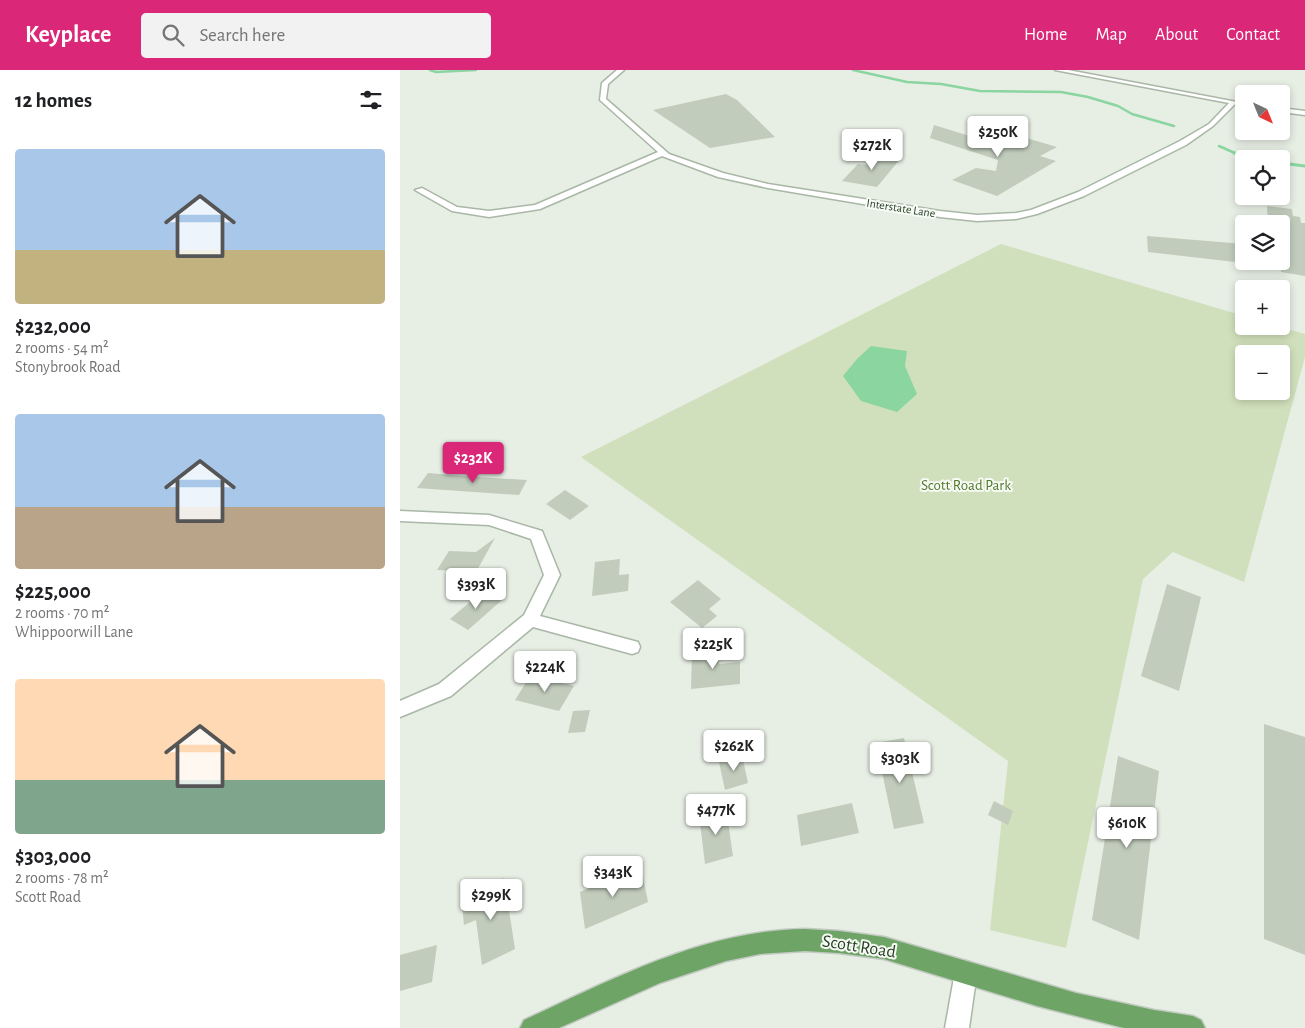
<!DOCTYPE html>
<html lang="en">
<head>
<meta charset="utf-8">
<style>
  :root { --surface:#fff; --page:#f2f2f2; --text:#202124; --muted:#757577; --accent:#db2777 }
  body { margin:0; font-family:"Alegreya Sans",sans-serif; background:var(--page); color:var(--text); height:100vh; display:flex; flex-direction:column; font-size:19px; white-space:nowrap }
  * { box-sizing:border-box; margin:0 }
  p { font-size:16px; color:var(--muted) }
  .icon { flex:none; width:28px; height:28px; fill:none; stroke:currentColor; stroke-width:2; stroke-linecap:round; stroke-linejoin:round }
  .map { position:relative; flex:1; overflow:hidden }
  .panel { display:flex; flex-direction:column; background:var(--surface); width:400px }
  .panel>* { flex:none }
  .needle { width:32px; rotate:137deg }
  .buttons { position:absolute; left:835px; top:15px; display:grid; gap:10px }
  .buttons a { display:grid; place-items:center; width:55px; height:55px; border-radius:5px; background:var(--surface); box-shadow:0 2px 8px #0003; font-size:25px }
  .price { position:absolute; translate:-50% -42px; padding:0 11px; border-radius:5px; background:#fff; color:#222; font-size:16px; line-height:32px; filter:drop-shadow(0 1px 2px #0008) }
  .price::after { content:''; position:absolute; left:50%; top:30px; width:15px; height:11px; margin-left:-8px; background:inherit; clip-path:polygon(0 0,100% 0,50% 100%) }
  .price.selected { background:var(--accent); color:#fff }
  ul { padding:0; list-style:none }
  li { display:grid; align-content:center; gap:10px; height:265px; padding:0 15px }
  li span { display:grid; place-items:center; height:155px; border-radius:5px; color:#555 }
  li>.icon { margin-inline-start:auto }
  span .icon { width:90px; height:90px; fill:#fffc; stroke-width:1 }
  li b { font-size:21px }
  h2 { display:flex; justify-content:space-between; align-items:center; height:60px; padding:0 15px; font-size:21px }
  header { display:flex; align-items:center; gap:30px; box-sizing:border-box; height:70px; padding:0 25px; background:var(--accent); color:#fff }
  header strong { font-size:24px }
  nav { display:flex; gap:28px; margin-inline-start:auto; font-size:18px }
  .search { width:350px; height:45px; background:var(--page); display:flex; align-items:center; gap:12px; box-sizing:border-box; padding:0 18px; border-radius:5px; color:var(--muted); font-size:19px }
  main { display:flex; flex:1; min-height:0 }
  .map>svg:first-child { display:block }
  .green { fill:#d1e0bc; fill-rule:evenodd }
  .water { fill:#8ad5a0 }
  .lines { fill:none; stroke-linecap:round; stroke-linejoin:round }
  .stream-far1 { stroke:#8ad5a0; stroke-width:2.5 }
  .stream { stroke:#8ad5a0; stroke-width:3 }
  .building { fill:#c1ccbc }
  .minor-casing { stroke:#a9b7a6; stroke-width:3 }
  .major-casing { stroke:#c2cac1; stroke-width:3 }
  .minor { fill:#fff; fill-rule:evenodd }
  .major { fill:#6ea567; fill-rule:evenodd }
  .labels { text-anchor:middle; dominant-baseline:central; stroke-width:4; stroke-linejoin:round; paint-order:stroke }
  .far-street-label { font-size:12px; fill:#264122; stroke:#f7faf5 }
  .park-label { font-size:15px; fill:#507a2a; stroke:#f7faf5 }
  .near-street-label { font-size:18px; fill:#264122; stroke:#f7faf5 }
</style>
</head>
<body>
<header>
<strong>Keyplace</strong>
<div class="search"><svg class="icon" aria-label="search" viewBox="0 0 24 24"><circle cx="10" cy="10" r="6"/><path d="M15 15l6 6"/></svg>Search here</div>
<nav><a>Home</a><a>Map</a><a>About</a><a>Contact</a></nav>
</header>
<main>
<section class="panel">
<h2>12 homes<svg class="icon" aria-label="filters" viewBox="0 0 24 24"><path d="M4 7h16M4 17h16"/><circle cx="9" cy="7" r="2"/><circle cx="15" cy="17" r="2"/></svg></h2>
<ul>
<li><span style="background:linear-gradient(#a9c7e8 65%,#c2b280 0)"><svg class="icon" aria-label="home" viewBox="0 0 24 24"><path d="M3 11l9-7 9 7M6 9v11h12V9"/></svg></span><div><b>$232,000</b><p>2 rooms · 54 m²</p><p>Stonybrook Road</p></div></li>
<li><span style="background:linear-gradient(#a9c7e8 60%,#b9a48a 0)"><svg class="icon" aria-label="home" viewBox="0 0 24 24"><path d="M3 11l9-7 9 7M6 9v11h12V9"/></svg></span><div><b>$225,000</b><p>2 rooms · 70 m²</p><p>Whippoorwill Lane</p></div></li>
<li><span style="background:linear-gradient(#ffd9b3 65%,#7fa58c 0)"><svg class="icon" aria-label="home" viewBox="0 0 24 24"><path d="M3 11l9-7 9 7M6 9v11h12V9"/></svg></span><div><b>$303,000</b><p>2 rooms · 78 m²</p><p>Scott Road</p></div></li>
</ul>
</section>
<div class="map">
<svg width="905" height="958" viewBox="0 0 905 958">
  <rect width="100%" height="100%" fill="#e7eee4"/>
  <path class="green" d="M601 174 844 246V256H877L905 264V287L844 512 773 482 743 509 666 878 590 860 608 691 181 387ZM844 284H881V321H844Z"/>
  <path class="water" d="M471 276 507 281 505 296 517 324 497 342 461 331 443 306 457 289Z"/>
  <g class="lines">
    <path class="stream-far1" d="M30 0 36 2 76 0
      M453 0 507 12 541 14 580 21 661 22 688 27 718 36 732 44 774 56
      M819 76 837 84"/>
    <path class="stream" d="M834 83 853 89
      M881 93 905 96"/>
  </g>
  <path class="building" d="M326 24 337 30 375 67 310 78 253 40Z
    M534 55 576 68 595 59 657 77 640 86 656 91 597 126 552 110 576 98 596 101 598 90 530 68Z
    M476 84 501 88 477 117 442 111 458 94 466 95Z
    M867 136 892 139 893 146 900 147 901 153H905V206L881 202V154H868Z
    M747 166 844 174V193L748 182Z
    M28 403 63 406 127 410 119 425 17 418Z
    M165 420 189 436 170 450 146 434Z
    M95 468 76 502 37 500 49 481 76 482Z
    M220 489 219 505 229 504 228 521 192 526 195 492Z
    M298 510 321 529 309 539 317 546 302 558 270 532Z
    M767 514 801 527 779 621 741 606Z
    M84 520 102 530 68 560 50 549Z
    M319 578V594L340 592V614L291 619 292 581Z
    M134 606 174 616 159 641 115 630 129 608Z
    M190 640 185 662 168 663 173 641Z
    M864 654 905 667V885L864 869Z
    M504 668 524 753 494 759 476 673Z
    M342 685 348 713 325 720 319 692Z
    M718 686 759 701 739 870 692 850Z
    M594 731 613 741 608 755 588 745Z
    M452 733 459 763 401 776 397 745Z
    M326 738 333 786 305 794 299 745Z
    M241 797 248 832 185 859 180 822Z
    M104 808 115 879 82 895 76 850 64 855 62 835 72 830V824Z
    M37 875 32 912 0 921V885Z"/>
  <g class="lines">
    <defs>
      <path id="minor" d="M217 0H224L208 14 206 29 269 84 323 103 368 114 540 141 577 145 616 143 631 140 678 122 780 71 809 54 829 33 655 0H668L837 32 813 56 786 75 684 126 637 144 616 149 577 151 540 147 368 118 318 107 262 86 140 139 89 147 52 141 15 120 22 118 57 137 89 141 135 135 258 82 200 30 202 13Z
        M881 38 905 41V45L881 42Z
        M0 441 89 445 142 461 160 505 140 546 238 572 240 577 238 582 232 584 133 557 51 626 0 647V631L39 614 124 545 144 505 131 469 89 455 0 451Z
        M566 891 574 894 577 902 569 958H545L555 902 558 894Z"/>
      <path id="major" d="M405 859 439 861 484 867 676 923 754 940 793 946 801 950 805 958H724L637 936 484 889 439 883 405 881 360 884 326 891 260 913 159 958H120L124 950C213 909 305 860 405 859Z"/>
    </defs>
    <use href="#minor" class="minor-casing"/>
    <use href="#major" class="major-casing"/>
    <use href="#minor" class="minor"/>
    <use href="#major" class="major"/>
  </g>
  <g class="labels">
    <g class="far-street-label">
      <text transform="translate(501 138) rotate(9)">Interstate Lane</text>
    </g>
    <g class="park-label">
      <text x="566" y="415">Scott Road Park</text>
    </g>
    <g class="near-street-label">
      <text transform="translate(459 877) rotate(9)">Scott Road</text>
    </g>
  </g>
</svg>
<div class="buttons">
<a><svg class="needle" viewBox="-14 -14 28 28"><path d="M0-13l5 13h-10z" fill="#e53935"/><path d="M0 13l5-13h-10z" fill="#757577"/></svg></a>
<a><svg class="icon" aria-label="locate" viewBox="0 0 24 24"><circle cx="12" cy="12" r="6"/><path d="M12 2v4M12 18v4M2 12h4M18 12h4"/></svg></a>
<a><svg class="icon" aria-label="layers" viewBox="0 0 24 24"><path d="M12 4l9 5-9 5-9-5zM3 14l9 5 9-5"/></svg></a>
<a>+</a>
<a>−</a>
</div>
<b class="price" style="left:598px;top:88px">$250K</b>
<b class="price" style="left:472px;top:101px">$272K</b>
<b class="price selected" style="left:73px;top:414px">$232K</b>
<b class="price" style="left:76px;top:540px">$393K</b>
<b class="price" style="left:313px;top:600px">$225K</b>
<b class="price" style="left:145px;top:623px">$224K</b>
<b class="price" style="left:334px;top:702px">$262K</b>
<b class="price" style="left:500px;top:714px">$303K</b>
<b class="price" style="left:316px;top:766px">$477K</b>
<b class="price" style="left:727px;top:779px">$610K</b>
<b class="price" style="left:213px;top:828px">$343K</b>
<b class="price" style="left:91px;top:851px">$299K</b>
</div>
</main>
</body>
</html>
